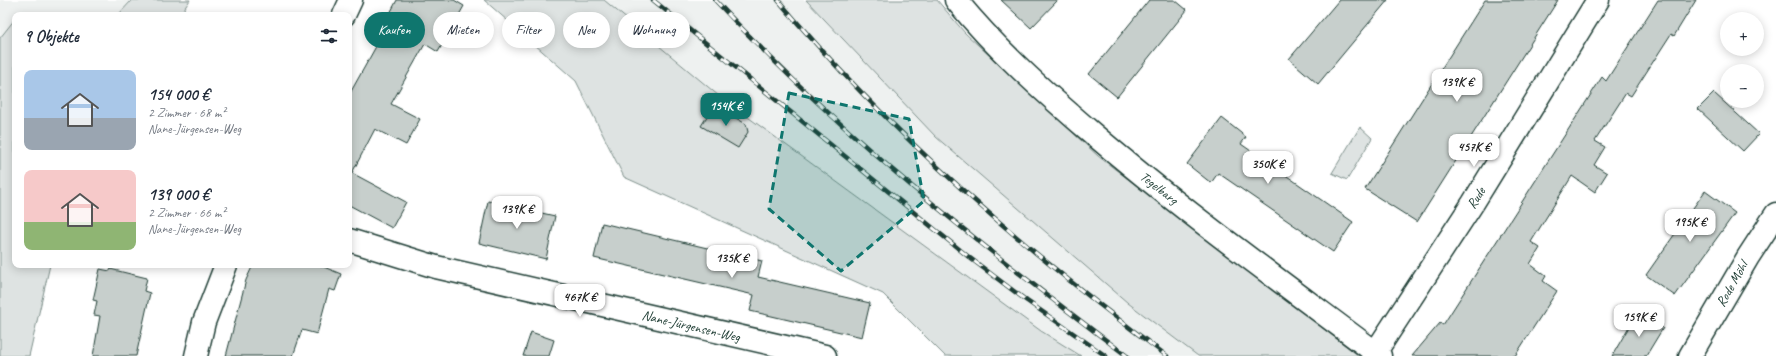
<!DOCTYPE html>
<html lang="de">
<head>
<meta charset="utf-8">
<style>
  :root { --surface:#fff; --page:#f6f6f7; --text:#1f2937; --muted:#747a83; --accent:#0f766e }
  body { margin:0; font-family:Caveat,sans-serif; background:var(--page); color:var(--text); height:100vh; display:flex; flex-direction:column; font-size:15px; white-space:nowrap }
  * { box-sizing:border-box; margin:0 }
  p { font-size:13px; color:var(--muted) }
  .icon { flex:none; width:22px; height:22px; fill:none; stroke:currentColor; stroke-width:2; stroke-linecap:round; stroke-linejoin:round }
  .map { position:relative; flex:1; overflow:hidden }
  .details { position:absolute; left:12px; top:12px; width:340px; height:256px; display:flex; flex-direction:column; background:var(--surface); border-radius:8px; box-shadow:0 2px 10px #0003 }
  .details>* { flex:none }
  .guide { position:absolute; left:364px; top:12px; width:380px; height:36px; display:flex; gap:8px }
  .fabs { position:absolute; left:1720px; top:12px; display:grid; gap:8px }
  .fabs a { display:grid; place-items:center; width:44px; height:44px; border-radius:50%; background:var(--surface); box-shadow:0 2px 10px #0003; font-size:20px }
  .price { position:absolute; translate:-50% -34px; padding:0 9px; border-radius:8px; background:#fff; color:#222; font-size:13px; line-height:26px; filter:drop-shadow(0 1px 2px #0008) }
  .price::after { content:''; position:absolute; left:50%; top:24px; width:12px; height:9px; margin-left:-6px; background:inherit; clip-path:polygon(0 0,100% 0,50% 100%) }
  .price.on { background:var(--accent); color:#fff }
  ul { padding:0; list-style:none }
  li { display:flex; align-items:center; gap:12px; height:100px; padding:0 12px }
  li span { display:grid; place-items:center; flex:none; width:112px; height:80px; border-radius:8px; color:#555 }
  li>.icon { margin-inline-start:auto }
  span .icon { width:48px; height:48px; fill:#fffc; stroke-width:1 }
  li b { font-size:17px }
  h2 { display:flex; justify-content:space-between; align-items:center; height:48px; padding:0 12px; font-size:17px }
  .chip { padding:0 14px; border-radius:18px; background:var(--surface); box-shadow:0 2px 10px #0003; font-size:14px; line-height:36px }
  .chip.on { background:var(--accent); color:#fff }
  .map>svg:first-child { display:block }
  .built { fill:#eef1f0 }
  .green { fill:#dee3e2; stroke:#7e908b }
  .building { fill:#c7cfcc; stroke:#1f3d34 }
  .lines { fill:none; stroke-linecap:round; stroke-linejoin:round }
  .minor-casing { stroke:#1f3d34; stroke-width:25 }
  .secondary-casing { stroke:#1f3d34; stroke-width:25 }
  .minor { stroke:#fff; stroke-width:22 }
  .secondary { stroke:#fff; stroke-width:22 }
  .rail-casing { stroke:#1f3d34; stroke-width:4.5 }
  .rail { stroke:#fff; stroke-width:3; stroke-dasharray:9; stroke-linecap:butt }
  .marked { fill:#0f766e; fill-opacity:0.2; stroke:#0f766e; stroke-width:3; stroke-dasharray:8 5; stroke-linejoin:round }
  .labels { text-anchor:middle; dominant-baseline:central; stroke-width:3.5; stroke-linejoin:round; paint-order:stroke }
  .street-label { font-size:14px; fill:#1f3d34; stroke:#fff }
</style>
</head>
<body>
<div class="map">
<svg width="1776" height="356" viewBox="0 0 1776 356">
  <rect width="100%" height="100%" fill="#fff"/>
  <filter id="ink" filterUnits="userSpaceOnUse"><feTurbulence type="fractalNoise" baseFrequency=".025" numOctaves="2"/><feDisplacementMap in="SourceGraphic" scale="8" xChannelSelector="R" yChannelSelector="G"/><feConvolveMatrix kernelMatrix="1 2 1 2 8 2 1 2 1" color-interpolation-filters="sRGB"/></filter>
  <g filter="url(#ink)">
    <path class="built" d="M0 0H132L118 15H15V19L0 38Z
      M604 0H806L936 137 1128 303 1198 356H1080L1041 331 719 96Z"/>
    <path class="green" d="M132 0H190L180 15H118Z
      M484 0H604L719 96 1041 331 1081 356H945L883 294 624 177 576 81Z
      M806 0H937L965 33 1098 156 1359 356H1198L1128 303 936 137Z
      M15 19V265H50L29 356H0V38Z
      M1360 127 1372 138 1347 180 1332 173Z"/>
    <path class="building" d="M397 0H454L464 6 438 52 425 44 391 104 420 119 406 145 375 129 352 173 406 202 392 228 349 205V95L389 23 386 21Z
      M1001 0H1058L1031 28Z
      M1149 0H1175L1187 10 1117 97 1089 74Z
      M1339 0H1388L1318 84 1289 59Z
      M1485 0H1558L1417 222 1365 189Z
      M1658 0H1696L1674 36 1671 34 1631 96 1626 93 1595 141 1605 147 1594 165 1607 173 1595 192 1572 176 1531 242 1540 248 1530 264 1546 276 1543 281 1557 291 1515 356H1412L1440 323 1443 325 1602 77 1606 81Z
      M1714 93 1759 134 1743 151 1698 109Z
      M719 108 746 124 748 132 738 148 701 126 711 110Z
      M1222 118 1246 137 1241 144 1353 222 1333 252 1218 173 1211 183 1187 164Z
      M1705 191 1735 213 1675 296 1646 275Z
      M488 201 555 216 546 259 479 243Z
      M602 223 762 261 758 277 870 303 862 337 750 311 754 295 594 258Z
      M253 265H319L341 274 335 291 329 289 317 334 302 330 293 356H226L246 280Z
      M100 269 110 271V269L147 278 144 291 150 293 136 356H93L100 316 94 315 97 301 93 300Z
      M1637 313 1663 328 1646 356H1612Z
      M531 332 554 340 549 356H523Z"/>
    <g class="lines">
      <defs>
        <path id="minor" d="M956 0C996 49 1044 92 1092 133 1184 212 1283 283 1380 356
          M349 240 436 267 825 356
          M1375 353 1473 203 1598 0
          M1690 356 1748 257 1776 214"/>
        <path id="secondary" d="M344 15 351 0
          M196 356 204 322 226 265"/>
      </defs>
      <use href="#minor" class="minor-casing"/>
      <use href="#secondary" class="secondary-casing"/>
      <use href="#minor" class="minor"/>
      <use href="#secondary" class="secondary"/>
      <defs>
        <path id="rail" d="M653 0 970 258 1027 301 1106 356
          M715 0C838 133 982 247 1127 356
          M778 0C891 135 1026 251 1167 356"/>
      </defs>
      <use href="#rail" class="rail-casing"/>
      <use href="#rail" class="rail"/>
    </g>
  </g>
  <path class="marked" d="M789 93 909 119 924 201 841 271 769 209Z"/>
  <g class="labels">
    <g class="street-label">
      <text transform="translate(1159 188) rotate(38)">Tegelbarg</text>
      <text transform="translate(1476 198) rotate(-58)">Rude</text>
      <text transform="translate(1732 284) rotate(-60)">Rode Möhl</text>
      <text transform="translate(691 326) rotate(13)">Nane-Jürgensen-Weg</text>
    </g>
  </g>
</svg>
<div class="fabs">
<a>+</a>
<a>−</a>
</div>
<b class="price" style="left:1457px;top:103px">139K €</b>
<b class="price on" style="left:726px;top:127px">154K €</b>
<b class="price" style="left:1474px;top:168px">457K €</b>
<b class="price" style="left:1268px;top:185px">350K €</b>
<b class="price" style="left:517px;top:230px">139K €</b>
<b class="price" style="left:1690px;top:243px">195K €</b>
<b class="price" style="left:732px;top:279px">135K €</b>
<b class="price" style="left:580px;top:318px">467K €</b>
<b class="price" style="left:1639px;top:338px">159K €</b>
<div class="guide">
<a class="chip on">Kaufen</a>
<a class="chip">Mieten</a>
<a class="chip">Filter</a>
<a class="chip">Neu</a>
<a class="chip">Wohnung</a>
</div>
<section class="details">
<h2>9 Objekte<svg class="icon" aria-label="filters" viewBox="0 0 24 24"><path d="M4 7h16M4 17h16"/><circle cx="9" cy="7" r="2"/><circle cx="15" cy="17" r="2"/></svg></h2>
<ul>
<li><span style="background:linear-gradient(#a9c7e8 60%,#9aa5b1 0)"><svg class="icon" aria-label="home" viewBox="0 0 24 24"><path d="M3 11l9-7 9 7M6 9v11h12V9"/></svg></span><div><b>154 000 €</b><p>2 Zimmer · 68 m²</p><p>Nane-Jürgensen-Weg</p></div></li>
<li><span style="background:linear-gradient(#f6c9c9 65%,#8fb573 0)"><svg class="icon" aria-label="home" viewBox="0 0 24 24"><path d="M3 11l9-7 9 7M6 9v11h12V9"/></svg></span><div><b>139 000 €</b><p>2 Zimmer · 66 m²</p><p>Nane-Jürgensen-Weg</p></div></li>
</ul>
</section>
</div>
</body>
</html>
